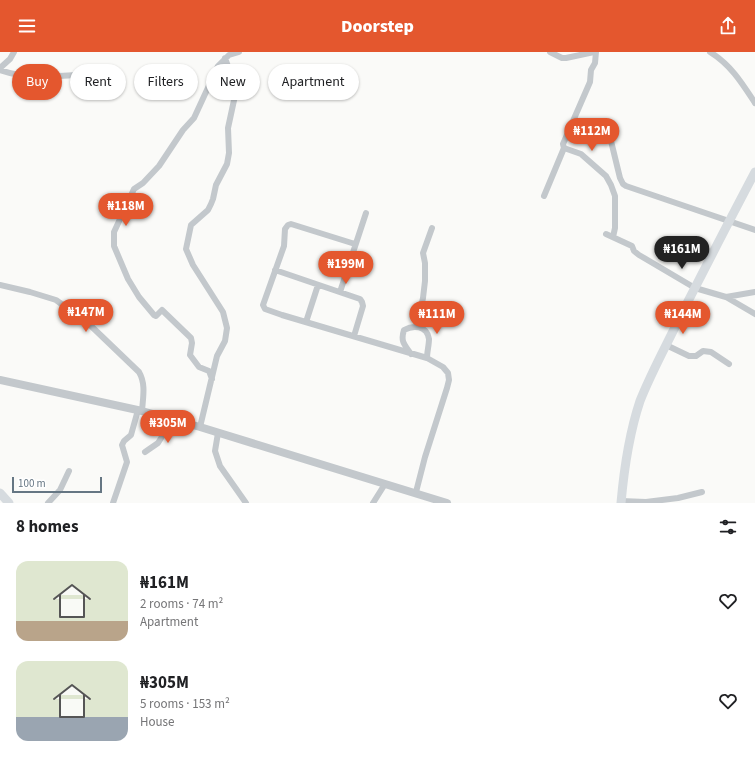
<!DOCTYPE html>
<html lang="en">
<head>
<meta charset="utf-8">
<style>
  :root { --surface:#fff; --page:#f6f6f6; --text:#202124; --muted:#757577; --accent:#e4572e }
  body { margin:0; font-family:"Source Sans 3",sans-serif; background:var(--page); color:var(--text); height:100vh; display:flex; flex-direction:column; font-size:15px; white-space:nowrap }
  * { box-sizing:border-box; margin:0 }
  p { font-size:13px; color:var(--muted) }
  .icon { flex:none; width:22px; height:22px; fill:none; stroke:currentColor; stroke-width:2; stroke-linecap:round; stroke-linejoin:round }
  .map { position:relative; height:451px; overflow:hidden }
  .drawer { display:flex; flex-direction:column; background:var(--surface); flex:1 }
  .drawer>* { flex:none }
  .hud { position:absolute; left:12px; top:12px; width:400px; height:36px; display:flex; gap:8px }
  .scale { position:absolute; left:12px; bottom:10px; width:90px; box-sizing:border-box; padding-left:4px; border:2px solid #657683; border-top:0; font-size:11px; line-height:14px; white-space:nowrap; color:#657683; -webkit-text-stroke:3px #fff; paint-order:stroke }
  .price { position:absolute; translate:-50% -34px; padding:0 9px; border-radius:14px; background:var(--accent); color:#fff; font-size:13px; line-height:26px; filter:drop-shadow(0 1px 2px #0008) }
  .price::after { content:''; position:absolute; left:50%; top:24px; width:12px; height:9px; margin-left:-6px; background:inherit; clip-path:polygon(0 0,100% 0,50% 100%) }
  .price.active { background:#222; color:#fff }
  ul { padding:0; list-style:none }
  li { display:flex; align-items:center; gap:12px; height:100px; padding:0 16px }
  li span { display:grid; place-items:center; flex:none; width:112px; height:80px; border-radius:12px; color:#555 }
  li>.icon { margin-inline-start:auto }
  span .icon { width:48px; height:48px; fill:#fffc; stroke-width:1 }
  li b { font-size:17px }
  h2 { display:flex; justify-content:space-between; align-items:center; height:48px; padding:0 16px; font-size:17px }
  .pill { padding:0 14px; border-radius:18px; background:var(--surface); box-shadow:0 1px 3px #0004; font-size:14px; line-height:36px }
  .pill.active { background:var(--accent); color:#fff }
  header { display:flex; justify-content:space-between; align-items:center; height:52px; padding:0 16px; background:var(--accent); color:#fff; font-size:18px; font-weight:800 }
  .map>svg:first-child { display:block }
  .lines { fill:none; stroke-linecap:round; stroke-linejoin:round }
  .minor { stroke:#c3c8cc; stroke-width:6 }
  .tertiary { stroke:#c3c8cc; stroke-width:8 }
  .secondary { stroke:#d6dbdf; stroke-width:9 }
</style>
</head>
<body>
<header><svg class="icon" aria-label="menu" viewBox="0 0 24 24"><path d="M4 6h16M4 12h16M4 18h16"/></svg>Doorstep<svg class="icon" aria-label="share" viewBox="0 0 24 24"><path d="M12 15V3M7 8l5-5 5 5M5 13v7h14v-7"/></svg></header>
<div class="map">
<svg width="755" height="451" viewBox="0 0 755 451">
  <rect width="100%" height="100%" fill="#fafaf8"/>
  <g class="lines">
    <path class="minor" d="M550 0 562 6H566L594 0
      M596 0 595 11 591 18 590 30 563 92 564 96 581 102 606 124 611 133 615 144V176L613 185
      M710 0C731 13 742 31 755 51
      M0 16 10 7 14 0
      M0 18C28 28 60 24 89 22
      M571 73 609 86 611 89 620 126 623 132 626 134 755 178
      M544 144 564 96
      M606 182 632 194 634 199 639 203 695 236 726 245 755 262
      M355 192 291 172 288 173 285 177 284 194 263 253 265 257 282 263 427 306 443 315 448 321 449 328 447 336 425 405 416 440
      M275 218 360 247 362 250 363 254 354 284
      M0 233 30 240 56 248 90 273 139 320C146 332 143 345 142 359
      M340 240 366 161
      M726 245 755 240
      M306 270 318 233
      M417 274 423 246 425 229V211L423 201 432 176
      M666 293 689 304H696L703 299 711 300 729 312
      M411 302C405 293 400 290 404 278 413 273 427 273 429 287 429 293 427 300 427 306
      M212 327 209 319 199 315 190 303 192 291 191 286 162 258 156 264 154 263 139 245 128 227 114 194V180L134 137 143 131 159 114 183 78 194 66 218 14 229 3 239 0
      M200 375 217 304 225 289 227 276 223 260 193 213 186 197 191 173 208 158 211 152 213 147 216 133 227 112 229 101 228 76 236 39 235 34 225 6
      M218 381 215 399 220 414 246 451
      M145 400 158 391 173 367
      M621 449 646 450 678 446 702 440
      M48 451 60 438 69 419
      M113 451 127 410 122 393 124 389 131 383 138 358
      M373 451 385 432"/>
    <path class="tertiary" d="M0 328 142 359 200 375 447 451"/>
    <path class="secondary" d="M0 441 9 451
      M621 451C624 417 629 382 640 349 651 321 666 294 679 267 704 218 729 169 755 120"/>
  </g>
</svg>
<div class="scale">100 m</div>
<b class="price" style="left:592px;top:100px">₦112M</b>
<b class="price" style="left:126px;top:175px">₦118M</b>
<b class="price active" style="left:682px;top:218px">₦161M</b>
<b class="price" style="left:346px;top:233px">₦199M</b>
<b class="price" style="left:86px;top:281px">₦147M</b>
<b class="price" style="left:437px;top:283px">₦111M</b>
<b class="price" style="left:683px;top:283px">₦144M</b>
<b class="price" style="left:168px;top:392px">₦305M</b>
<div class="hud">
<a class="pill active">Buy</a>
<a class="pill">Rent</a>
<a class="pill">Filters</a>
<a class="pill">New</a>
<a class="pill">Apartment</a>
</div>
</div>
<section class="drawer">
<h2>8 homes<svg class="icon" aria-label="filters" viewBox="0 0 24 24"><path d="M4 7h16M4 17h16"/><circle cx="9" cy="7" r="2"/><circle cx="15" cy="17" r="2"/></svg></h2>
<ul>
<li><span style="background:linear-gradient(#dfe7d0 75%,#b9a48a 0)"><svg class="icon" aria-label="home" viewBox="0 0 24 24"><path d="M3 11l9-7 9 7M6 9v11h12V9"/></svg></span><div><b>₦161M</b><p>2 rooms · 74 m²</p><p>Apartment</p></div><svg class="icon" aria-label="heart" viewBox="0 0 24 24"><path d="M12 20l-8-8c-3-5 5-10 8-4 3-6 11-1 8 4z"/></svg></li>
<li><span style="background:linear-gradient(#dfe7d0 70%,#9aa5b1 0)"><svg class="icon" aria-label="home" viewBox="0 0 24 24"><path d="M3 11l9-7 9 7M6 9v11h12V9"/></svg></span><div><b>₦305M</b><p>5 rooms · 153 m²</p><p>House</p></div><svg class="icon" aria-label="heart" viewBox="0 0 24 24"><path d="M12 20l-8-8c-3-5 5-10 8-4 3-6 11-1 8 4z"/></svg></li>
</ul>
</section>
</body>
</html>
